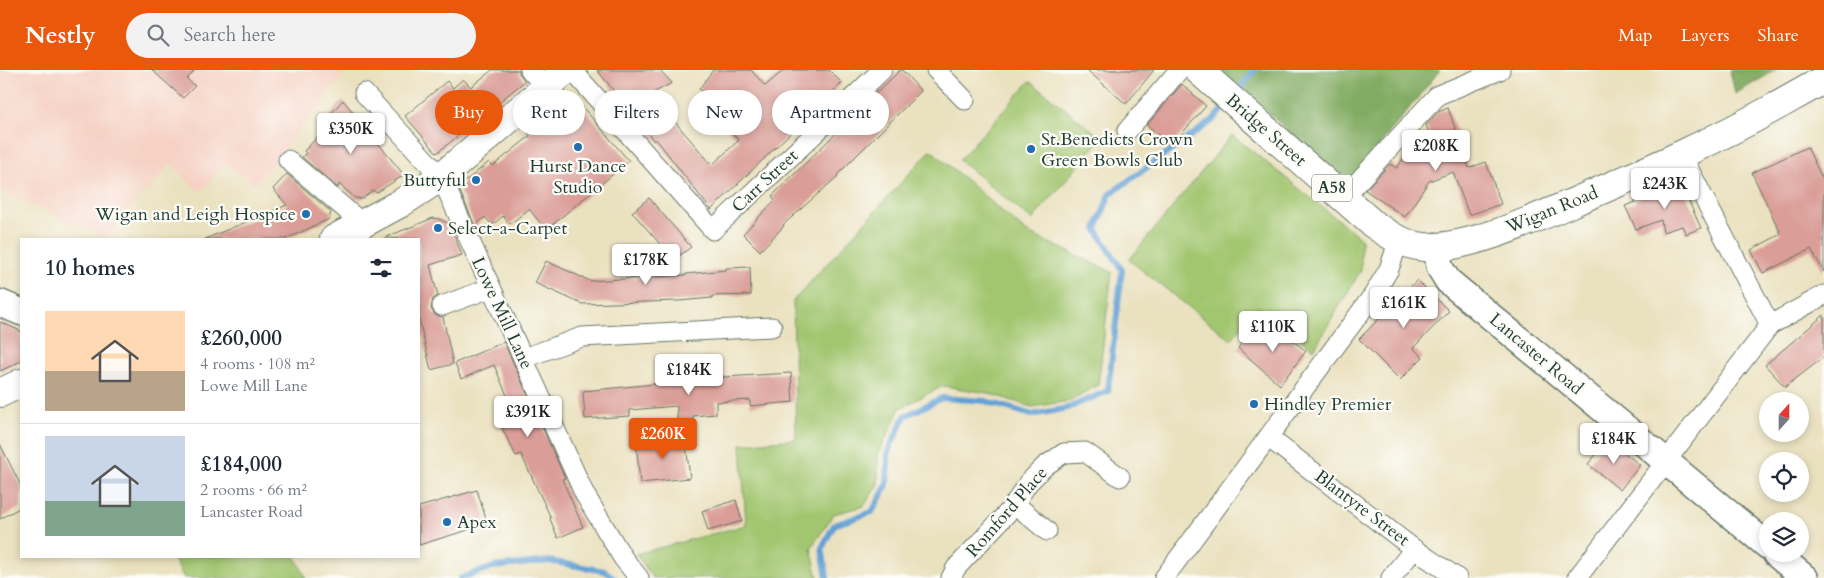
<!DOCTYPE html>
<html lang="en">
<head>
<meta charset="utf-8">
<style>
  :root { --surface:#fff; --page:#f2f2f3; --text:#1f2937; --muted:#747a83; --line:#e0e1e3; --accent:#ea580c }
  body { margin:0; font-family:Cardo,serif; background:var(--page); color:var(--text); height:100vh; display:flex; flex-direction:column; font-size:19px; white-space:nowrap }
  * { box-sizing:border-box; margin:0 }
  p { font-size:16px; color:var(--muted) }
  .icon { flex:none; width:28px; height:28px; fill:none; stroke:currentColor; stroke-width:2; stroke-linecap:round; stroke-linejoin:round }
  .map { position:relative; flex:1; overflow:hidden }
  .details { position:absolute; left:20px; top:168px; width:400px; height:320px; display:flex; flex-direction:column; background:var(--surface); border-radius:0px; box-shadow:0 2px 8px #0003 }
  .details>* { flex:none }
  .top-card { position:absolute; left:435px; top:20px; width:475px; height:45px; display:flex; gap:10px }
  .needle { width:32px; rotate:21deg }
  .fabs { position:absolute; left:1759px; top:322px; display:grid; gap:10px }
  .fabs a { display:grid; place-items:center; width:50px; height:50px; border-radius:50%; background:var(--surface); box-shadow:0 2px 8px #0003; font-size:25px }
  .price { position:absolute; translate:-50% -42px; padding:0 11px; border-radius:5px; background:#fff; color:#222; font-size:16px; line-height:32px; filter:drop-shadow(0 1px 2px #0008) }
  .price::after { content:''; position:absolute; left:50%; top:30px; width:15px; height:11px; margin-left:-8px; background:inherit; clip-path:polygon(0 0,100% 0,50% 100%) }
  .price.active { background:var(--accent); color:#fff }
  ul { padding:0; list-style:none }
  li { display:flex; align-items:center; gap:15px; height:125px; padding:0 25px }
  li+li { border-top:1px solid var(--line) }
  li span { display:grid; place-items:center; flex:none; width:140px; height:100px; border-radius:0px; color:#555 }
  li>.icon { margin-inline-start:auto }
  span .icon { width:60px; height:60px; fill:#fffc; stroke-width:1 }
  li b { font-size:21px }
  h2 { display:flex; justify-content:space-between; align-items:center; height:60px; padding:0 25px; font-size:21px }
  .tag { padding:0 18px; border-radius:22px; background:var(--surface); box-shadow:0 2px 8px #0003; font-size:18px; line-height:45px }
  .tag.active { background:var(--accent); color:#fff }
  header { display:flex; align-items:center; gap:30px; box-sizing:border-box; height:70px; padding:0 25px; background:var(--accent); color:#fff }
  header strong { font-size:24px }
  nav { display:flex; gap:28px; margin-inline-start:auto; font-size:18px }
  .search { width:350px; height:45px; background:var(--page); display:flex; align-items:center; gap:12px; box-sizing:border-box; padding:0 18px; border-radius:28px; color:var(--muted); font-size:19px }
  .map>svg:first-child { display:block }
  .built { fill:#f6d2c5 }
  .green { fill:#a2c66f; stroke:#608252 }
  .forest { fill:#81ab62; stroke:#50744b }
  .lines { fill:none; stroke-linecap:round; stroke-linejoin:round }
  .stream { stroke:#64a1d5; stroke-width:6 }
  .building { fill:#da9d97 }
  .street-casing { stroke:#667665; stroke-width:21 }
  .secondary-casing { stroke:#667665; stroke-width:29 }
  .highway-casing { stroke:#667665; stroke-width:30 }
  .street { stroke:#fff; stroke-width:19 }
  .secondary { stroke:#fff; stroke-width:26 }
  .highway { stroke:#fff; stroke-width:28 }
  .poi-dot { fill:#1f6fb2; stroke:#fdfcf7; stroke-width:2 }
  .labels { text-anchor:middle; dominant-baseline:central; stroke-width:4.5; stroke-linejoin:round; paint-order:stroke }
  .shield { fill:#fdfcf7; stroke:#62766e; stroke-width:1 }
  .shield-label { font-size:16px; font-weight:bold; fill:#1f3d34 }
  .street-label { font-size:18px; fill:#1f3d34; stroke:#fdfcf7 }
  .poi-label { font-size:18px; fill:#1f3d34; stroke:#fdfcf7; text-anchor:start }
</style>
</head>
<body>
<header>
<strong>Nestly</strong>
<div class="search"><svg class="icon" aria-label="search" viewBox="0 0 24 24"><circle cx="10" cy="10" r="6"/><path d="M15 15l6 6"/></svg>Search here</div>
<nav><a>Map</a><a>Layers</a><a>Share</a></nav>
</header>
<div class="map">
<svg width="1824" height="508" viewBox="0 0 1824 508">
  <rect width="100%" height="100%" fill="#fdfcf7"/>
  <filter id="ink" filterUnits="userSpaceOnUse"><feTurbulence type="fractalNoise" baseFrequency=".02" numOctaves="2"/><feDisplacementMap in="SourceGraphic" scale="10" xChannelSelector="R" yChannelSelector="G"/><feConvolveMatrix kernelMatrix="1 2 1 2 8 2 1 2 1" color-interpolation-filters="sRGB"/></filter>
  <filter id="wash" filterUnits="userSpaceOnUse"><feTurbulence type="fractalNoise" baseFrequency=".0096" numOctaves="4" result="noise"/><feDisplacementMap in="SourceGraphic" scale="20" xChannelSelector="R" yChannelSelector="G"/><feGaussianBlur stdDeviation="1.12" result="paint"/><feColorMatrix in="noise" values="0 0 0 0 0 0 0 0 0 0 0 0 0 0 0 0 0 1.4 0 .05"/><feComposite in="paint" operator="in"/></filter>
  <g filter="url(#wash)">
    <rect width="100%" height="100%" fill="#eae1bf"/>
    <path class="built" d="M0 0H348L255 115 226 93 200 122 170 94 105 167 0 121Z"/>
    <path class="green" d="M1030 11 1102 68 1032 150 959 90Z
      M1232 65 1361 168V200L1314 279 1258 237 1231 270 1129 190Z
      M931 80 1026 162 1112 202 1098 315 1069 331 1032 337 988 323 943 316 900 338 878 385V414L864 436 834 444 811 478 818 508H653L636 484 746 455 741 374 796 369 793 231Z
      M172 486H295L306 508H184Z"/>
    <path class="forest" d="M1220 0H1440L1348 114Z
      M1730 0H1776L1735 24Z"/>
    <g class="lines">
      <path class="stream" d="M1235 24 1255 0
        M461 508 493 497 549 491 605 501 614 508
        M827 508 822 478 834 455 872 442 887 415 888 382 905 346 942 328 985 331 1032 345 1068 338 1108 321 1122 200 1096 159 1110 124 1212 51 1227 34"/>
    </g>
    <g id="blocks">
      <path class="building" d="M152 0H195L187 9 195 16 183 28Z
        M492 0H519V3L525 11 437 83 405 46 447 11 453 18 463 9 471 17Z
        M597 0H660L672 13 651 24 712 95 739 70 722 54 731 41 699 19 713 0H751L765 16 784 0H829L842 13 711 140 656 69 654 71Z
        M900 0H902L921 21 837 105 838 106 783 155 784 156 760 181 743 164 775 130 772 126Z
        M1087 0H1154L1126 34Z
        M1182 14 1206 36 1171 76 1147 55Z
        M573 26 629 91 546 160 529 139 510 154 503 146 492 155 485 147 475 156 458 117 489 92 493 96 530 66 528 63Z
        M343 30 404 105 376 123 373 120 362 129 355 128 339 114 338 118 302 87 306 83 304 81 324 60 320 56Z
        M1448 38 1469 98 1486 92 1501 134 1469 145 1453 102 1429 111 1405 147 1365 120 1390 94 1397 98 1406 84 1433 74 1426 55 1438 42Z
        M1807 77 1824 112V202L1811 179 1763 203 1751 180 1781 164 1752 103Z
        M287 104 331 142 329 149 286 169H205L287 135 273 119Z
        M1680 112 1701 158 1686 164 1682 156 1663 162 1661 150 1636 159 1625 136 1636 132 1635 130Z
        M649 128 691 177 674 190 632 142Z
        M433 148 439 149 450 154 462 185 430 195 438 226 433 229 431 239 435 245 443 247 453 294 431 300 419 249V169L384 168Z
        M546 191 590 211 687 205 686 204 726 200V198L750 197 751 225 712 226V228L679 231 582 234 535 213Z
        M1417 210 1449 241 1413 278 1423 287 1400 310 1359 269Z
        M1824 245V287L1785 317 1765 295Z
        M0 252 21 261V291L0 301Z
        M1275 257 1306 281 1280 315 1238 278 1254 258 1267 268Z
        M504 272 565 408 562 409 583 457 558 468 550 449 551 448 521 384 516 386 501 356 517 349 494 295 461 309 455 293Z
        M675 302H690L691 309 791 303 793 332 750 336V330L716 332V344L693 346V354L677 355V336L630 340V346L585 349 583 321 676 312Z
        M685 366 690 408 640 413 636 371Z
        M1608 370 1640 395 1620 420 1588 394Z
        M0 374 21 416V437L0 449Z
        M477 420 486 449 467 455 468 460 419 475V437Z
        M736 430 742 451 708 461 702 441Z"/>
    </g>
  </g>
  <g filter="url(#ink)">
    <use href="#blocks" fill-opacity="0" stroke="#667665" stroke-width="1"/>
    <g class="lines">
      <defs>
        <path id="street" d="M530 0 546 17
          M572 0 713 160 882 0
          M936 0 965 30
          M364 23 441 107 585 425 623 488 639 508
          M1127 61 1179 0
          M1682 86 1770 255
          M288 90 363 154
          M1343 128 1438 25 1500 0
          M442 236 490 218
          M524 288 582 267 772 257
          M1268 367 1414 479 1457 508
          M1015 434 1047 461
          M951 508 956 498 1011 439 1028 413 1045 396 1064 383 1085 382 1120 407
          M1164 508 1374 224 1389 199 1399 170
          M1391 508 1414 479
          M1577 508 1770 255 1824 225"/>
        <path id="secondary" d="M1436 176 1440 198 1448 211 1768 476
          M0 233 21 242
          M1776 484 1805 508"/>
        <path id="highway" d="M1198 0 1373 154C1389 165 1404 175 1424 177 1469 180 1541 146 1583 128 1648 100 1713 72 1775 37 1791 28 1808 19 1824 9
          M334 169 401 133 441 107 566 0
          M0 323 21 313"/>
      </defs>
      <use href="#street" class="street-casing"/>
      <use href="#secondary" class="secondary-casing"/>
      <use href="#highway" class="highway-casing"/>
      <use href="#street" class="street"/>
      <use href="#secondary" class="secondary"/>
      <use href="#highway" class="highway"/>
    </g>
  </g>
  <g class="poi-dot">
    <circle cx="578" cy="77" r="5"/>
    <circle cx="1031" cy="79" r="5"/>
    <circle cx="476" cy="110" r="5"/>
    <circle cx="306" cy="144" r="5"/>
    <circle cx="438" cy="158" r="5"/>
    <circle cx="1254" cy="334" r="5"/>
    <circle cx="447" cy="452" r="5"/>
  </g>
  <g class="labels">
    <rect class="shield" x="1312" y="104.5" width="40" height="27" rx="4"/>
    <g class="shield-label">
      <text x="1332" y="118">A58</text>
    </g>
    <g class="street-label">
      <text transform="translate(1266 60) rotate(41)">Bridge Street</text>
      <text transform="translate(765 111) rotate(-43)">Carr Street</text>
      <text transform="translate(1552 140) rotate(-22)">Wigan Road</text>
      <text transform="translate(502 243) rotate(65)">Lowe Mill Lane</text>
      <text transform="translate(1536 284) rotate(40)">Lancaster Road</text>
      <text transform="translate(1362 438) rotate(37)">Blantyre Street</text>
      <text transform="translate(1007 442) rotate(-49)">Romford Place</text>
    </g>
    <g class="poi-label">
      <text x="1041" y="69">St.Benedicts Crown<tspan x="1041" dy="21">Green Bowls Club</tspan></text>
      <text x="578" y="96" text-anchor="middle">Hurst Dance<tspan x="578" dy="21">Studio</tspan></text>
      <text x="466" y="110" text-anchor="end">Buttyful</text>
      <text x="296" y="144" text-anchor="end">Wigan and Leigh Hospice</text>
      <text x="448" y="158">Select-a-Carpet</text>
      <text x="1264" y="334">Hindley Premier</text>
      <text x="457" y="452">Apex</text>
    </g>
  </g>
</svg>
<div class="fabs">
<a><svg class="needle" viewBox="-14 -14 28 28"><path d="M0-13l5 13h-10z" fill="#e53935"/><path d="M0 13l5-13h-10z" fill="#747a83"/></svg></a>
<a><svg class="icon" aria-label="locate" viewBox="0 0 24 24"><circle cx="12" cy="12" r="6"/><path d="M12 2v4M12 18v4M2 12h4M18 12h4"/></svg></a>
<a><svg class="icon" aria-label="layers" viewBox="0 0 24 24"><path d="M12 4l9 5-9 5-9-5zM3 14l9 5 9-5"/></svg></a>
</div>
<b class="price" style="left:351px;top:85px">£350K</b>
<b class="price" style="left:1436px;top:102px">£208K</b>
<b class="price" style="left:1665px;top:140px">£243K</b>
<b class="price" style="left:646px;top:216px">£178K</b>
<b class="price" style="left:1404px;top:259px">£161K</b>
<b class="price" style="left:1273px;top:283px">£110K</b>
<b class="price" style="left:689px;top:326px">£184K</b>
<b class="price" style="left:528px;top:368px">£391K</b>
<b class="price active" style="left:663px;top:390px">£260K</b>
<b class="price" style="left:1614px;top:395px">£184K</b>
<div class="top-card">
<a class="tag active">Buy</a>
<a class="tag">Rent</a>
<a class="tag">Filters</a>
<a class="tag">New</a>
<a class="tag">Apartment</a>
</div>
<section class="details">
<h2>10 homes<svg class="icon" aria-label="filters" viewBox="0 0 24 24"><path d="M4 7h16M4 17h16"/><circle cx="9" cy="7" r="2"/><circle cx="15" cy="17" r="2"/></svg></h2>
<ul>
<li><span style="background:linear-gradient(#ffd9b3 60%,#b9a48a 0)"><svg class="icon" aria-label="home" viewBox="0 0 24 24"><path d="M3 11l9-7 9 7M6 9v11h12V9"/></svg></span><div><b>£260,000</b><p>4 rooms · 108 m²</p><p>Lowe Mill Lane</p></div></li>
<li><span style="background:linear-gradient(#c9d6e8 65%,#7fa58c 0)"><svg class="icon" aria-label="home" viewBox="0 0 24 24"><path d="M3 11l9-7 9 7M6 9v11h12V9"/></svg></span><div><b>£184,000</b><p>2 rooms · 66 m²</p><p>Lancaster Road</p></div></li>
</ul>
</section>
</div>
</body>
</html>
